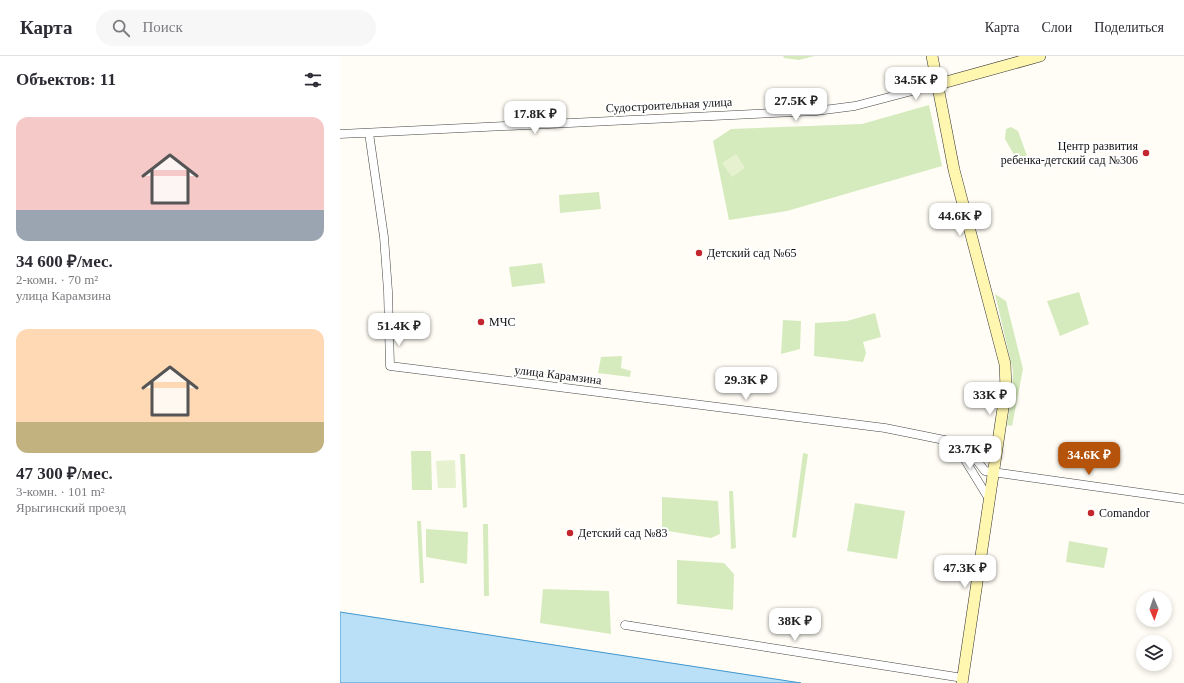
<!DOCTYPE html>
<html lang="ru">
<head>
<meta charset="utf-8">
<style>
  :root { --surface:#fff; --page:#f7f7f7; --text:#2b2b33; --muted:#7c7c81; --line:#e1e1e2; --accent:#b45309 }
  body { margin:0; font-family:Georgia,serif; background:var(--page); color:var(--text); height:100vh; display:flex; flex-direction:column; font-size:15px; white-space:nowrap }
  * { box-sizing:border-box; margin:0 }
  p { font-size:13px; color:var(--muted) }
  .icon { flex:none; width:22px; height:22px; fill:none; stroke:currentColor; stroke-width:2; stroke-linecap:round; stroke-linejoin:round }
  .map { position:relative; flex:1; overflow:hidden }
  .drawer { display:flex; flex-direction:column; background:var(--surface); width:340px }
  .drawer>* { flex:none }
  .needle { width:26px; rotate:178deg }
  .fabs { position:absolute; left:796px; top:535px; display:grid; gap:8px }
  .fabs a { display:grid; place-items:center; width:36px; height:36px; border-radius:50%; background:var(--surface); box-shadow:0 2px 6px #0003; font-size:20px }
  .price { position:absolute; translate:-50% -34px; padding:0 9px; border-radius:8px; background:#fff; color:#222; font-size:13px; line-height:26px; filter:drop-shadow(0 1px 2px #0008) }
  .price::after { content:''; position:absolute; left:50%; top:24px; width:12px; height:9px; margin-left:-6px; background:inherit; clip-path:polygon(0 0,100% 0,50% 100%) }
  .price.selected { background:var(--accent); color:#fff }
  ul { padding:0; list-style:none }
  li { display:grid; align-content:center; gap:8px; height:212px; padding:0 16px }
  li span { display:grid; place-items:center; height:124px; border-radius:12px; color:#555 }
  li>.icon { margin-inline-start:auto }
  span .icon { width:72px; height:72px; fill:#fffc; stroke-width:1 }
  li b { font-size:17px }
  h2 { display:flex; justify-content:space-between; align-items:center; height:48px; padding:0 16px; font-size:17px }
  header { display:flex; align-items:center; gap:24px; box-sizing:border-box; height:56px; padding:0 20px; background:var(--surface); border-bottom:1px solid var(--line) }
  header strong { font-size:19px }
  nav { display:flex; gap:22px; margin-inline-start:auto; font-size:14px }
  .search { width:280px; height:36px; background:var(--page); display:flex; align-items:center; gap:10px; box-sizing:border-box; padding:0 14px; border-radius:22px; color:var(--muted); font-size:15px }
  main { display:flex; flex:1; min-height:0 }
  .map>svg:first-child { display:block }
  .green { fill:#d5ebbd }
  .pitch { fill:#e6f2cf }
  .water { fill:#b9e0f7; stroke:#3f96cf }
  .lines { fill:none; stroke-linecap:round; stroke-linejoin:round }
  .street-casing { stroke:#444; stroke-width:9 }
  .secondary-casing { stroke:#333; stroke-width:12 }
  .street { stroke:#fff; stroke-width:8 }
  .secondary { stroke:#fff6b0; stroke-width:11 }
  .poi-dot { fill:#c4262e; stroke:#fff; stroke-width:1.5 }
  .labels { text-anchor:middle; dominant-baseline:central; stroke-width:4; stroke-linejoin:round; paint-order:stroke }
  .street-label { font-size:12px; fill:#111; stroke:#fff }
  .poi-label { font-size:12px; fill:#111; stroke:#fff; text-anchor:start }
</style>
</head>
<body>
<header>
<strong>Карта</strong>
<div class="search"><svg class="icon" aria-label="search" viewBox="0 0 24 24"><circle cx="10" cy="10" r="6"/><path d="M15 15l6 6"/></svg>Поиск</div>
<nav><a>Карта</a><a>Слои</a><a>Поделиться</a></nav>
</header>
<main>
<section class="drawer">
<h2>Объектов: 11<svg class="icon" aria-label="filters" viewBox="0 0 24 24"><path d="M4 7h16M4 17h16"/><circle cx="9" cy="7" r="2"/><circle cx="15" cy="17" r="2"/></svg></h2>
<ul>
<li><span style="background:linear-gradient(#f6c9c9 75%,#9aa5b1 0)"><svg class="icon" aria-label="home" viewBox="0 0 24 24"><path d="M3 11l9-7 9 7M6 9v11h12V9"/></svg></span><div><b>34 600 ₽/мес.</b><p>2-комн. · 70 m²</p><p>улица Карамзина</p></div></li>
<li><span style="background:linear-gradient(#ffd9b3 75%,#c2b280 0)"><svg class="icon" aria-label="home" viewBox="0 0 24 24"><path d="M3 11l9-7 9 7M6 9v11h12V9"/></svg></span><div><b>47 300 ₽/мес.</b><p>3-комн. · 101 m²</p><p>Ярыгинский проезд</p></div></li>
</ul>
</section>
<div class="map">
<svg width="844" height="627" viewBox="0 0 844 627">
  <rect width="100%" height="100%" fill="#fffdf5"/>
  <path class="green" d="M443 0H475L459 4 444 2Z
    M589 49 602 110 447 155 389 164 373 85 391 73 522 68Z
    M671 71 678 75 687 100 684 106 677 104 665 83 666 73Z
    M259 136 261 153 220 157 219 139Z
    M202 207 205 227 172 231 169 211Z
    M739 236 749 268 720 280 707 245Z
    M655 238 666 245 683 313 672 370 667 369 672 337 673 315Z
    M535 257 541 281 523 286 526 297 523 306 474 300 475 267 507 265Z
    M443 264 461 265 460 293 441 298Z
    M282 300 281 312 291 315 290 321 258 317 261 301Z
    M71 395H91L92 434H72Z
    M463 397 468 398 456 482 452 481Z
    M120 398H125L127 451 123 452Z
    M389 435H393L396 492 391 493Z
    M322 441 378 445 380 478 371 482 322 474Z
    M515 447 565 455 557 503 507 495Z
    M77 465H81L84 527H80Z
    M143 468H148L149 540H144Z
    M86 473 128 476 127 508 86 501Z
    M729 485 768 492 764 512 726 506Z
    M337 504 384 507 394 518 393 554 337 548Z
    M203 533 269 535 271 578 200 567Z"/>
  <path class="pitch" d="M396 98 405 112 392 121 382 107Z
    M115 404 116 432H98L96 405Z"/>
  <path class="water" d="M0 556 461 627H0Z"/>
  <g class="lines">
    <defs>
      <path id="street" d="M29 77 44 181 48 235 50 310 545 372 624 388 656 391
        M0 78 476 55 515 50 599 28
        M614 386 649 443
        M624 388 645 415 844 443
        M285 569 623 622"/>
      <path id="secondary" d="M592 0 614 114 665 308 666 332 622 627
        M599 28 700 0"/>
    </defs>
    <use href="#street" class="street-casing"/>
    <use href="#secondary" class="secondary-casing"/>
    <use href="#street" class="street"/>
    <use href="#secondary" class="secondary"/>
  </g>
  <g class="poi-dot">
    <circle cx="806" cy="97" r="4"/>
    <circle cx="359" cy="197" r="4"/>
    <circle cx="141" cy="266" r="4"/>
    <circle cx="751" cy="457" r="4"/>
    <circle cx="230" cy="477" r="4"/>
  </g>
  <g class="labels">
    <g class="street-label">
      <text transform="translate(329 49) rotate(-3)">Судостроительная улица</text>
      <text transform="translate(218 319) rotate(7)">улица Карамзина</text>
    </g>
    <g class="poi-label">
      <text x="798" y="90" text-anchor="end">Центр развития<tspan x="798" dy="14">ребенка-детский сад №306</tspan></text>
      <text x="367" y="197">Детский сад №65</text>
      <text x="149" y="266">МЧС</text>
      <text x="759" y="457">Comandor</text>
      <text x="238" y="477">Детский сад №83</text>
    </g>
  </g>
</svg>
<div class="fabs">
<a><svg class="needle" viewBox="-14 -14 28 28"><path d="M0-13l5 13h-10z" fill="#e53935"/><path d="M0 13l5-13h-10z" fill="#7c7c81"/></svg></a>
<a><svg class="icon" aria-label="layers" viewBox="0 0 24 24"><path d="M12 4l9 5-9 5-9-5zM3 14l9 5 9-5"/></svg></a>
</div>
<b class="price" style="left:576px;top:45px">34.5K ₽</b>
<b class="price" style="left:456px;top:66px">27.5K ₽</b>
<b class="price" style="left:195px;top:79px">17.8K ₽</b>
<b class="price" style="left:620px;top:181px">44.6K ₽</b>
<b class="price" style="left:59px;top:291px">51.4K ₽</b>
<b class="price" style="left:406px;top:345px">29.3K ₽</b>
<b class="price" style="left:650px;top:360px">33K ₽</b>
<b class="price" style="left:630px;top:414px">23.7K ₽</b>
<b class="price selected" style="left:749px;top:420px">34.6K ₽</b>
<b class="price" style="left:625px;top:533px">47.3K ₽</b>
<b class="price" style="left:455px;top:586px">38K ₽</b>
</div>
</main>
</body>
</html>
